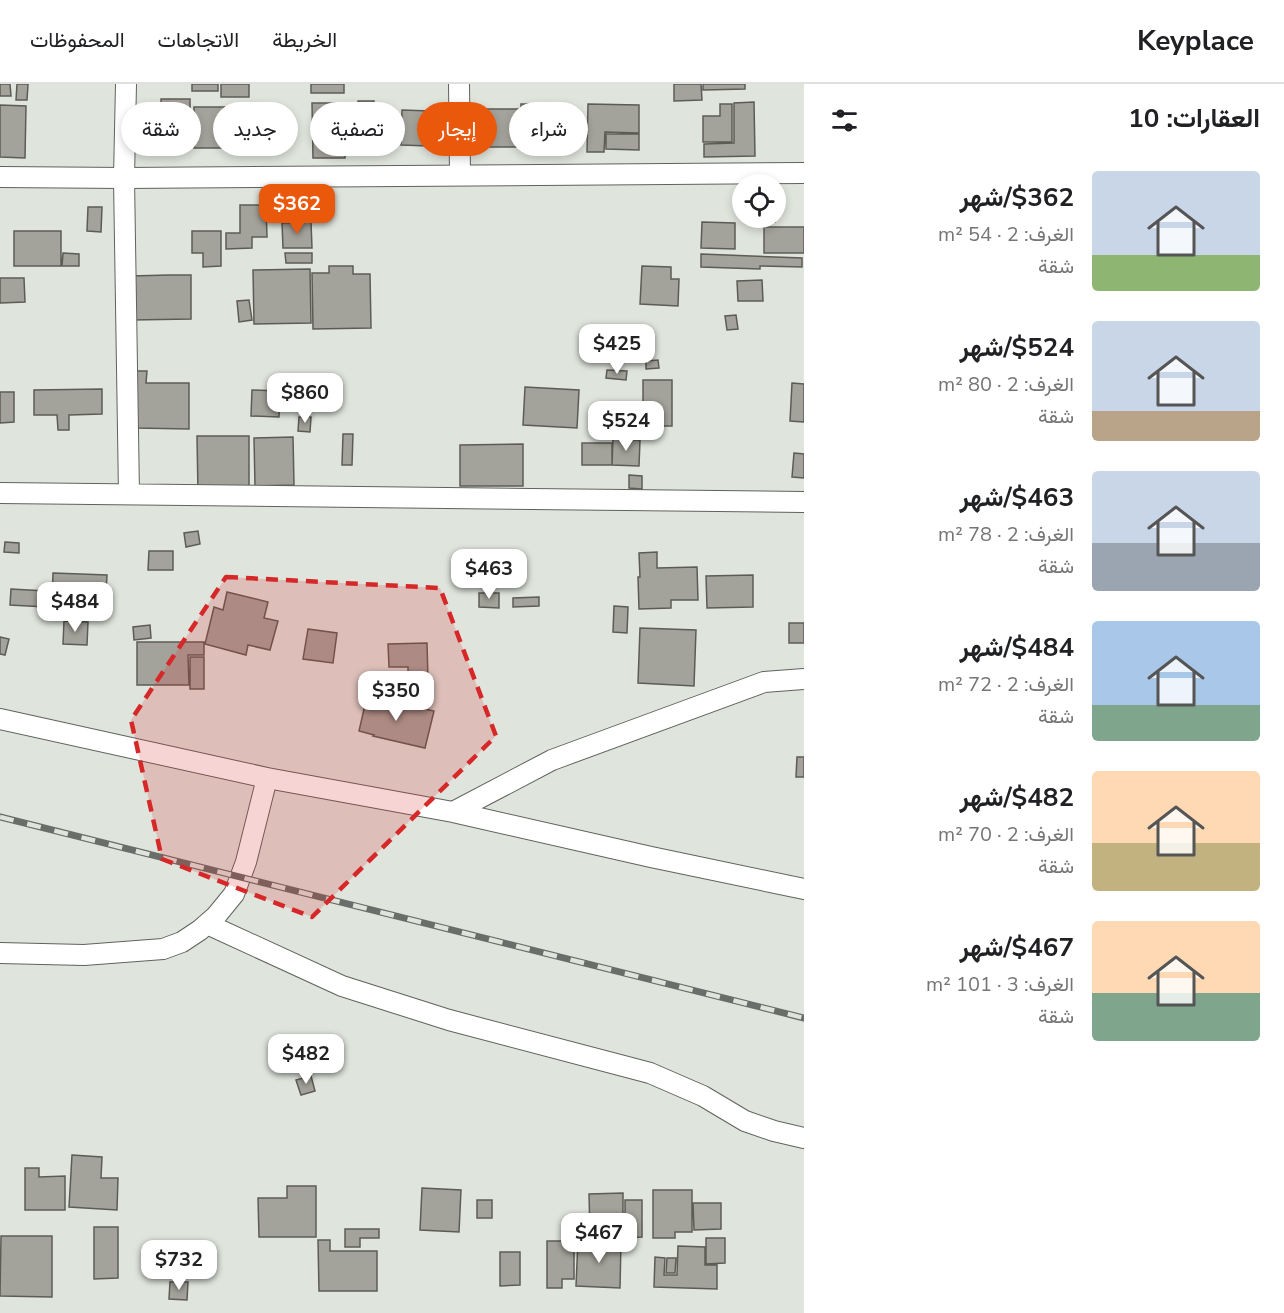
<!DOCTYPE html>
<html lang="ar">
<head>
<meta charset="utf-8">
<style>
  :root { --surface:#fff; --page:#f2f2f2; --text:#202124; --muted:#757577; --line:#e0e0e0; --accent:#ea580c }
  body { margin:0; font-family:"Nunito Sans",Vazirmatn,sans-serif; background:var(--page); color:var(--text); direction:rtl; height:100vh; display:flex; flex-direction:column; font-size:22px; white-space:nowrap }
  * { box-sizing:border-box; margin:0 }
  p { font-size:20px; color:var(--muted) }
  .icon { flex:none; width:33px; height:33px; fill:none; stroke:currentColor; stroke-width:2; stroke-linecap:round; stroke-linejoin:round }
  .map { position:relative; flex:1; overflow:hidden; direction:ltr }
  .sheet { display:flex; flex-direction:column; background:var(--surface); width:480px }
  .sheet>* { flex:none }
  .top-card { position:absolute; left:18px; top:18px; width:570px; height:54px; direction:rtl; display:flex; gap:12px }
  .controls { position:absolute; left:732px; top:90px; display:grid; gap:12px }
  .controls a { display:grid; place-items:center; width:54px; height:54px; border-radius:50%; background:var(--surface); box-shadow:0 3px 9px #0003; font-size:30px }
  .price { position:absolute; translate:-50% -51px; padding:0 14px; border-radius:12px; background:#fff; color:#222; font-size:20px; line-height:39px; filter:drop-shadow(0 2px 3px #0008) }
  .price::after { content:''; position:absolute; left:50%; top:36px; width:18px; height:14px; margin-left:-9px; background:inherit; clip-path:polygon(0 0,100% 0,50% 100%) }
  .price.current { background:var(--accent); color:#fff }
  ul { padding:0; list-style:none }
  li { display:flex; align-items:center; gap:18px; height:150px; padding:0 24px }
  li span { display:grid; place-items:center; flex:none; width:168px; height:120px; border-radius:6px; color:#555 }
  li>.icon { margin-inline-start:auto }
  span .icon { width:72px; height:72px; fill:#fffc; stroke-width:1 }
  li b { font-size:26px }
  h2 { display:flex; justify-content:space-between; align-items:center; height:72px; padding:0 24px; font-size:26px }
  .chip { padding:0 21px; border-radius:27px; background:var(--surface); box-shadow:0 3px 9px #0003; font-size:21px; line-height:54px }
  .chip.current { background:var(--accent); color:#fff }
  header { display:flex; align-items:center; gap:36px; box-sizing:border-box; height:84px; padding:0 30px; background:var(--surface); border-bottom:2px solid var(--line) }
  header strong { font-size:28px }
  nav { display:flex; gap:33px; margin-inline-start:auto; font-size:21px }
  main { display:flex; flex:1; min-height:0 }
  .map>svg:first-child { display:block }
  .building { fill:#a4a39b; stroke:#5d5c54; stroke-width:1.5 }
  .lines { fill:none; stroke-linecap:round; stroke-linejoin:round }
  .minor-casing { stroke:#5f635d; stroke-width:22 }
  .minor { stroke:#fff; stroke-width:20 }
  .rail-casing { stroke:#6a6d69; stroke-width:7 }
  .rail { stroke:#dfe4dc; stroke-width:4.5; stroke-dasharray:14; stroke-linecap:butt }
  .marked { fill:#d62828; fill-opacity:0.2; stroke:#d62828; stroke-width:4.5; stroke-dasharray:12 8; stroke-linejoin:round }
</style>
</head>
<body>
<header>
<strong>Keyplace</strong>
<nav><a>الخريطة</a><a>الاتجاهات</a><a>المحفوظات</a></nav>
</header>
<main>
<section class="sheet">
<h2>العقارات: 10<svg class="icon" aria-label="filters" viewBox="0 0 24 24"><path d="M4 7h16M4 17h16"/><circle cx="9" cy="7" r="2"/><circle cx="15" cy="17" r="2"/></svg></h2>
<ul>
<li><span style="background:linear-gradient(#c9d6e8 70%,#8fb573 0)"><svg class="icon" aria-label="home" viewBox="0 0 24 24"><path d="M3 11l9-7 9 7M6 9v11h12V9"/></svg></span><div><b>$362/شهر</b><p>الغرف: 2 · 54 m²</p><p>شقة</p></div></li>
<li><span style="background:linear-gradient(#c9d6e8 75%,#b9a48a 0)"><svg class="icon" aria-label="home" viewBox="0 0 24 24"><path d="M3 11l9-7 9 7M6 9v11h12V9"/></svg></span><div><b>$524/شهر</b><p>الغرف: 2 · 80 m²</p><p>شقة</p></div></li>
<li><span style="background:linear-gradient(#c9d6e8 60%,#9aa5b1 0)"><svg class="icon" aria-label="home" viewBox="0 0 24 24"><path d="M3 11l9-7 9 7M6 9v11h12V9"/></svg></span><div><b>$463/شهر</b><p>الغرف: 2 · 78 m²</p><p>شقة</p></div></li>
<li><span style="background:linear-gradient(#a9c7e8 70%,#7fa58c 0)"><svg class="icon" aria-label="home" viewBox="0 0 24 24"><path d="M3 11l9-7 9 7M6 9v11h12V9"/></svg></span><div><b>$484/شهر</b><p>الغرف: 2 · 72 m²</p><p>شقة</p></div></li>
<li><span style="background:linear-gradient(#ffd9b3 60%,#c2b280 0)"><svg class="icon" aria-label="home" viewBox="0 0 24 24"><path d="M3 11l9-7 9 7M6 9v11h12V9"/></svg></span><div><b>$482/شهر</b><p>الغرف: 2 · 70 m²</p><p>شقة</p></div></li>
<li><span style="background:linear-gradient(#ffd9b3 60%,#7fa58c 0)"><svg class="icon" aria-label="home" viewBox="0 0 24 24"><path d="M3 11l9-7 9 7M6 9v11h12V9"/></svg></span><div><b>$467/شهر</b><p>الغرف: 3 · 101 m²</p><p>شقة</p></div></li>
</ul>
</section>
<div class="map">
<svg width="804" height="1229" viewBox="0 0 804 1229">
  <rect width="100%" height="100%" fill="#dfe4dc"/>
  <path class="building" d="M0 0H10L11 12H0Z
    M17 0H28L27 16H16Z
    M192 0H218V7H192Z
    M221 0H249V13H221Z
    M311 0H344V9H311Z
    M674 0H701L702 16 674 17Z
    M703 0H745V5L703 6Z
    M161 15H190V32H161Z
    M358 17H374L372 56 346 55 347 30H358Z
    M754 18 755 72 704 73V60L734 59V19Z
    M312 19H345V74H313Z
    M521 20H553V67L521 66Z
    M588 20 639 21V49L605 48 604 68H587Z
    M720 20H732V58H703V32H720Z
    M0 21 26 22 25 74 0 73Z
    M194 23H225V31H247V64H194Z
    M478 25H519V63H478Z
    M402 26 430 27 429 62 401 61Z
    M161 34 192 35 191 62 160 60Z
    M606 50H639V66L606 65Z
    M240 121H266L267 153H252V164L226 165V149H240Z
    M88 123H102L101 148 87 147Z
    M761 134H775V138H761Z
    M311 138 312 164H283L282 139Z
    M702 138 735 139V165L701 164Z
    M764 143H804V169H764Z
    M14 147H61V182H14Z
    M192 147H221V182L203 183V169H192Z
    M63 169 79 170V182H62Z
    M285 169H312V179H286Z
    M701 170 802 174V183L760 182V185L701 183Z
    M329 182H353V190H370L371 244 313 245 312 189H329Z
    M642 182 671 183V195H679L678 222 640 220Z
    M310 185 311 239 254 240 253 186Z
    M169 191H191V235L132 236 131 192Z
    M0 194H24L25 218 0 219Z
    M762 196 763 217H738L737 197Z
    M249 216 252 236 239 238 237 217Z
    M736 231 738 245 727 246 725 232Z
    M658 276 659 284 646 285V277Z
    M607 286 627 287 626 296 606 294Z
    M136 287H147L146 299H189V345L136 344Z
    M643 296H672V342H643Z
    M792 299 804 300V338L790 337Z
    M525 303 579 306 577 344 523 341Z
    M102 305V330L69 331V346H58L57 331H34V306Z
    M252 306 280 307 279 333 251 332Z
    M0 308H14V338L0 339Z
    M299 333H311L310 348 298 347Z
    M343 350H353L352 381H342Z
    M197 352H249V408L198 409Z
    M293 353 294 401 255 402 254 354Z
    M613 355 640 356 639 382 612 381Z
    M582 359H612V381H582Z
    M523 360V402H460V361Z
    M794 369 804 370V394L792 393Z
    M629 391 642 392V405L629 404Z
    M198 447 200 460 186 463 184 449Z
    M5 458 19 459V469L4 468Z
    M149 467H173V486H148Z
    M657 468V484L697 483 698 516H671V524L639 525 638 493H640L639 469Z
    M53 489 107 491 105 525 52 522Z
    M753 491V523L707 524 706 492Z
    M11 505 46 507V523L10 521Z
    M227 508 268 518 264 534 278 537 270 566 248 561 246 571 205 560 214 523 223 526Z
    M479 509H499V524L479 523Z
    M539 513V522L513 523V514Z
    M614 522 628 523 627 549 613 548Z
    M64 537 88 538 87 561 63 560Z
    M789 539H804V559H789Z
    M150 541 151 554 134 556 133 543Z
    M640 544 696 546 694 602 638 599Z
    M308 545 337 549 333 579 303 575Z
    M0 553 9 555 5 571 0 570Z
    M137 558H204V571H188L189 601H137Z
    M427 559 428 595 408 596V583H389L388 560Z
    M190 573H204V605H190Z
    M367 612 434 627 425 664 373 652 374 651 359 647Z
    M797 673H804V693H796Z
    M311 992 315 1007 301 1011 296 996Z
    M72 1071 102 1073 101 1094H118L117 1126 69 1123Z
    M25 1084H39V1093L65 1092V1126H25Z
    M287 1102H316V1153H259L258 1114H287Z
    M422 1104 461 1106 459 1148 420 1146Z
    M653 1106H692V1148H675V1154H653Z
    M623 1109V1149H590L589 1110Z
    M477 1116H492V1134H477Z
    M625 1116H642V1153L625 1154Z
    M693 1119H721V1145L694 1146Z
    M94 1143H118V1194L94 1195Z
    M345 1145H379V1154H360V1163H345Z
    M1 1152H52V1213L0 1212Z
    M706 1154H725V1179L706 1180Z
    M318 1156H330V1167H377V1207H319Z
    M578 1156 621 1158 620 1204 576 1202Z
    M547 1157H574V1195H562V1204H547Z
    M678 1162 705 1163V1181H717V1205L654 1203 655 1173 665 1174 664 1191H677Z
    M500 1168H520V1201L500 1202Z
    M667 1174H676L675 1189H666Z
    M170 1198H188L187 1216 169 1215Z"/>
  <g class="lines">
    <defs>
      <path id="minor" d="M126 0 124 94 129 410
        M459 0 460 90
        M0 93 124 94 804 89
        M0 409 804 418
        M0 635 267 694 453 728 651 773 804 805
        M453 728 552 676 764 598 804 595
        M207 840 342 902 449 936 650 989 703 1012 745 1037 774 1047 804 1054
        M0 869 84 871 163 865 182 858 200 846 216 832 234 810 246 778 267 694"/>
    </defs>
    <use href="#minor" class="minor-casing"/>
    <use href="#minor" class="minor"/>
    <defs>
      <path id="rail" d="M0 733 804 934"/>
    </defs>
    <use href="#rail" class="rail-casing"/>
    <use href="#rail" class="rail"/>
  </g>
  <path class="marked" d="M226 493 440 504 496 652 312 833 162 775 131 636Z"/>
</svg>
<div class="controls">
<a><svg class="icon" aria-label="locate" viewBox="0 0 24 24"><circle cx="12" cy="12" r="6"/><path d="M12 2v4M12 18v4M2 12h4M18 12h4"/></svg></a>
</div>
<b class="price current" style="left:297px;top:151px">$362</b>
<b class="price" style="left:617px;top:291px">$425</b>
<b class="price" style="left:305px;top:340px">$860</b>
<b class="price" style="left:626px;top:368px">$524</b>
<b class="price" style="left:489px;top:516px">$463</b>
<b class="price" style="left:75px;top:549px">$484</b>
<b class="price" style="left:396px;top:638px">$350</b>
<b class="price" style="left:306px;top:1001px">$482</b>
<b class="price" style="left:599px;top:1180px">$467</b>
<b class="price" style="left:179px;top:1207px">$732</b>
<div class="top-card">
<a class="chip">شراء</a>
<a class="chip current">إيجار</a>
<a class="chip">تصفية</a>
<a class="chip">جديد</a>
<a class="chip">شقة</a>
</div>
</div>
</main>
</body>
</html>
